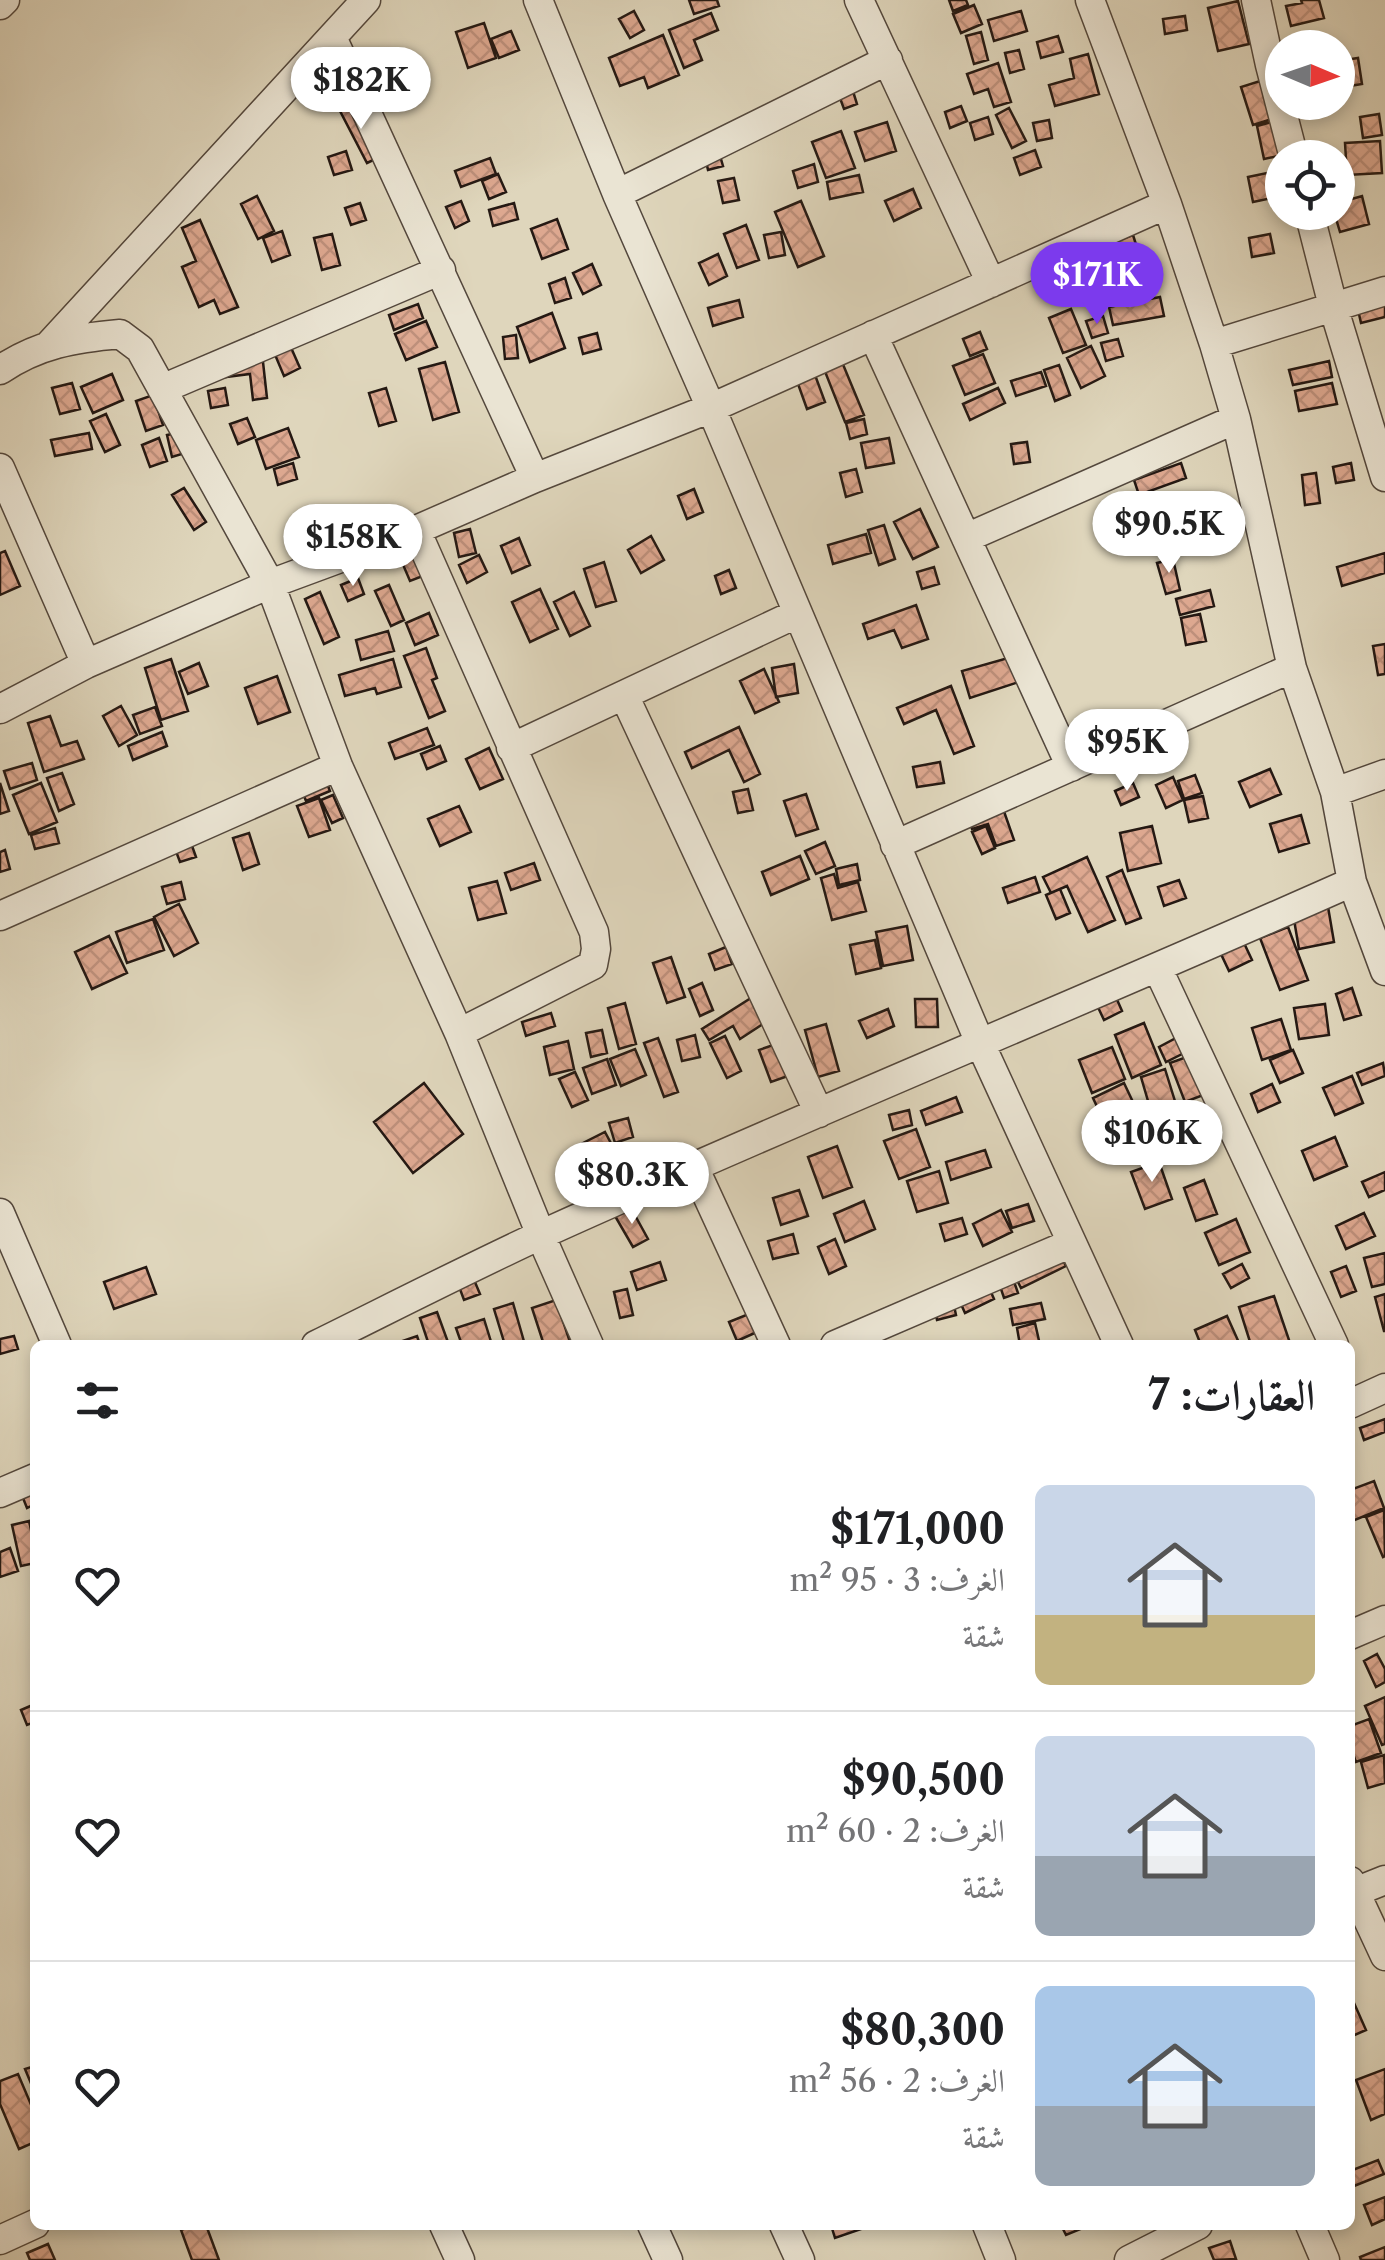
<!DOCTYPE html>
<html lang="ar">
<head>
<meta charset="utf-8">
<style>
  :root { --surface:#fff; --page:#f6f6f6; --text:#202124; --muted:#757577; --line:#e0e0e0; --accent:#7c3aed }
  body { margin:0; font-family:"Libre Caslon Text",Amiri,serif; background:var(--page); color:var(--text); direction:rtl; height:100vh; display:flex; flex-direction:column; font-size:38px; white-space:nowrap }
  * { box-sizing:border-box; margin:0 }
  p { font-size:32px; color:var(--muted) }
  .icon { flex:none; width:55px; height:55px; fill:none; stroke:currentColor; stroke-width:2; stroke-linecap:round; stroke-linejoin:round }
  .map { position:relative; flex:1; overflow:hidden; direction:ltr }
  .panel { position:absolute; left:30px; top:1340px; width:1325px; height:890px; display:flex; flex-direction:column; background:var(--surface); border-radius:15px; box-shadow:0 5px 15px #0003; direction:rtl }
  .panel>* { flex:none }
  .needle { width:65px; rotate:92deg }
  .controls { position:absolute; left:1265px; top:30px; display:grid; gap:20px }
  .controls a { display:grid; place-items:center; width:90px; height:90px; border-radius:50%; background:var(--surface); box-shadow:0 5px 15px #0003; font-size:50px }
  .price { position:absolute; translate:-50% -85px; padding:0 22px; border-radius:35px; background:#fff; color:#222; font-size:32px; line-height:65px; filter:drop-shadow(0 2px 5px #0008) }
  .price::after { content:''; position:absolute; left:50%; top:60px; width:30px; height:22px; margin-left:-15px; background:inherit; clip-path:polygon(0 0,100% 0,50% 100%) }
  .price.selected { background:var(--accent); color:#fff }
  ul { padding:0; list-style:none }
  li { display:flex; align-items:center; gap:30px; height:250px; padding:0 40px }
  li+li { border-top:2px solid var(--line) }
  li span { display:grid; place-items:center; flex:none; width:280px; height:200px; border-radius:15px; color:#555 }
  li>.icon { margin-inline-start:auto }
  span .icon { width:120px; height:120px; fill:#fffc; stroke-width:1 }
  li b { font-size:42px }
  h2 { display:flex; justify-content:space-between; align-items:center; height:120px; padding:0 40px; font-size:42px }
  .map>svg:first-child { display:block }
  .building { fill:url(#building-cross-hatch); stroke:#251913; stroke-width:2.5 }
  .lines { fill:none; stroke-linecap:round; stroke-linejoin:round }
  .minor-casing { stroke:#54483d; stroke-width:31 }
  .minor { stroke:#eae4d3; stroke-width:28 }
</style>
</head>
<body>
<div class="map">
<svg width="1385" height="2260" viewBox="0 0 1385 2260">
  <defs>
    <pattern id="building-cross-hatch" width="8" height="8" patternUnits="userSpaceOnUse" patternTransform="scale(2.5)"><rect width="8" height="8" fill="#dda890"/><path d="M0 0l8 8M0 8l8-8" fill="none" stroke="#be907b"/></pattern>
  </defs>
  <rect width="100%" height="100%" fill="#dfd6bc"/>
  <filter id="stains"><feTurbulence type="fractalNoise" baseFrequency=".002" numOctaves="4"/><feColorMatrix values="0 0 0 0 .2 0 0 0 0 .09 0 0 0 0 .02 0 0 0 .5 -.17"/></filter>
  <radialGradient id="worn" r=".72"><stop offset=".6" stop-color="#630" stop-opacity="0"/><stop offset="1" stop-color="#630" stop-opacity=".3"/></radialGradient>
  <path class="building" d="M689 0H717L719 6 694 14Z
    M949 0H966L968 5 953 11Z
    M1301 0H1319L1324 18 1291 26 1286 6 1302 3Z
    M1238 1 1249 44 1218 51 1208 8Z
    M974 5 982 24 961 33 953 14Z
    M634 11 644 30 630 38 619 19Z
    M1021 11 1027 31 994 41 988 20Z
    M711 13 718 30 694 40 702 60 684 68 669 30Z
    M1185 16 1187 30 1165 34 1163 19Z
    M484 23 496 58 468 68 456 32Z
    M511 31 519 50 499 58 491 39Z
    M981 32 988 60 974 64 966 36Z
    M663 35 679 75 648 88 644 77 620 86 609 58Z
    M1058 36 1063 52 1041 58 1037 42Z
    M1019 50 1024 69 1010 73 1005 53Z
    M1088 54 1099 94 1055 106 1049 85 1074 78 1070 59Z
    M1358 58 1362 84 1338 88V61Z
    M998 63 1011 102 994 107 988 89 974 94 967 74Z
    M1260 81 1272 119 1253 125 1241 87Z
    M851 85 857 104 844 109 837 90Z
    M356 100 384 155 367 163 339 109Z
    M961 106 967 121 950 128 945 112Z
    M1009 108 1026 141 1012 148 996 115Z
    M1379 114 1382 135 1363 138 1360 117Z
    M988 117 993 134 975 140 970 123Z
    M1049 120 1052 138 1037 141 1033 123Z
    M1275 121 1283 155 1264 159 1257 126Z
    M887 122 896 151 865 161 855 132Z
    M841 131 855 168 826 178 812 142Z
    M1380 141 1382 173 1347 175 1345 143Z
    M717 145 723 166 708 170 703 148Z
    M1035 150 1041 167 1020 175 1014 158Z
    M346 151 352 170 334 175 328 157Z
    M490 158 496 174 461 187 455 171Z
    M814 164 818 182 798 188 793 171Z
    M1282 170V196L1253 202 1248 177Z
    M498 174 506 192 489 199 482 181Z
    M859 175 863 192 830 199 827 182Z
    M734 178 739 200 723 203 718 181Z
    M913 189 921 208 894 221 885 201Z
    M257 196 274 231 258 239 241 204Z
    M1362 196 1369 224 1340 232 1334 212H1338V203Z
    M461 201 469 221 455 228 446 207Z
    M801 201 824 256 798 267 775 212Z
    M360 203 366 220 351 225 345 208Z
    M514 203 518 219 493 226 489 210Z
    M557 219 568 249 542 259 531 229Z
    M200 220 238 307 220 314 214 300 199 307 182 267 196 261 182 228Z
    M746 225 759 260 737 268 724 234Z
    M282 231 290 255 272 262 263 238Z
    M781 232 785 255 769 258 764 235Z
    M332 234 340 265 322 270 314 238Z
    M1270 234 1274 253 1252 257 1249 238Z
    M1133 235 1139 254 1103 265 1097 247Z
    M718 254 727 276 709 285 699 263Z
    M592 264 601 285 583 294 573 273Z
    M1115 268 1124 301 1107 306 1098 273Z
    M565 278 571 298 555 303 549 284Z
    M1385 284V317L1361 323 1354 292Z
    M1160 297 1164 316 1113 325 1109 307Z
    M739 300 743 317 713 326 708 308Z
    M418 304 423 318 394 330 389 315Z
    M1071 309 1086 345 1063 353 1049 318Z
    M552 313 565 348 530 362 517 327Z
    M1103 316 1108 333 1092 338 1086 321Z
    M426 321 437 347 406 360 395 334Z
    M980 332 987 349 970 356 963 339Z
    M597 333 601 349 583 354 579 338Z
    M516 335 518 358 505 359 503 337Z
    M1118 339 1123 356 1106 361 1101 343Z
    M289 343 300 368 284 376 273 350Z
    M1091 346 1105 376 1081 388 1067 358Z
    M262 353 267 398 253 400 250 374 203 380Z
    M983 354 995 383 965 395 953 366Z
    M1329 361 1332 377 1293 385 1289 370Z
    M445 362 459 412 433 420 419 369Z
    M842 362 864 415 845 422 824 369Z
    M1059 365 1070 395 1055 401 1044 370Z
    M1041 372 1046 386 1016 396 1011 381Z
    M112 374 123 400 93 413 81 387Z
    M815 375 825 402 807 409 797 381Z
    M72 383 80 409 60 414 52 388Z
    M1332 383 1337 404 1299 411 1295 391Z
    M225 388 228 405 211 408 208 391Z
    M386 388 396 421 379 426 369 393Z
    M998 388 1005 403 970 420 963 404Z
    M153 395 163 425 146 431 136 401Z
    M106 414 120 445 105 452 90 421Z
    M247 418 255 437 238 444 230 424Z
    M864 419 867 434 850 439 846 423Z
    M288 428 299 457 266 469 256 440Z
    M89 433 92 449 55 456 51 440Z
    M177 433 182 454 172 457 167 435Z
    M159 438 167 461 150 467 142 445Z
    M889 438 894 463 866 468 861 443Z
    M1027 442 1030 462 1014 464 1011 444Z
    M293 463 297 479 278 485 274 469Z
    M1181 463 1186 478 1139 495 1134 480Z
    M1351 463 1354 480 1336 483 1333 467Z
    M856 469 862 492 846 497 840 473Z
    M1316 473 1320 503 1305 505 1302 475Z
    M184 488 206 522 194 530 172 495Z
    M694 489 703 512 687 519 678 496Z
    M1216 505 1222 529 1209 533 1202 510Z
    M920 509 938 547 913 559 894 522Z
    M884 525 895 559 879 565 868 530Z
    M470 529 476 553 459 557 454 533Z
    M866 534 871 553 833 564 828 545Z
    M651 536 664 560 641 573 628 550Z
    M519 538 530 565 512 573 501 546Z
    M5 551 20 586 0 595V553Z
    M419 552 428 574 410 581 401 560Z
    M1385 553V573L1342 586 1337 567Z
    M479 555 487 572 467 583 459 565Z
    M1173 559 1180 590 1166 594 1157 563Z
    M604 562 616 601 596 607 584 569Z
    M934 567 939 584 922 589 917 572Z
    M729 570 736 588 721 594 715 576Z
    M358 578 364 594 348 601 341 585Z
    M389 585 404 620 391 626 375 591Z
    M540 589 558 629 530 642 512 602Z
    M1210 590 1214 606 1180 615 1176 599Z
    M320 592 339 637 324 644 305 599Z
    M574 592 590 626 570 636 554 602Z
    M916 605 928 639 902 648 894 630 868 639 863 624Z
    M429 613 438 635 415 645 406 623Z
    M1200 614 1206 641 1186 645 1181 618Z
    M388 631 394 651 361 660 356 640Z
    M1385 644V674L1378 675 1373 646Z
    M426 648 437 678 432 680 445 711 429 718 404 656Z
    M1015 656 1022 681 970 698 962 671Z
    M171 659 188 711 161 720 145 668Z
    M393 659 401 687 377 694 375 688 345 696 339 675Z
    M199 663 208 686 188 694 179 672Z
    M794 664 798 693 776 697 772 668Z
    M764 669 779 702 755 713 740 681Z
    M277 676 290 712 258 724 245 688Z
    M951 686 974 746 954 754 936 710 904 724 897 708Z
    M121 706 137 735 119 746 103 716Z
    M155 707 162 726 140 734 133 715Z
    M50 716 61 746 77 741 84 759 44 772 28 723Z
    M739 727 760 774 744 782 729 750 692 768 685 752Z
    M427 728 434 745 395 759 389 743Z
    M162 732 167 746 133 760 128 746Z
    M440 746 446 761 427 769 421 754Z
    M489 748 503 779 480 789 466 759Z
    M940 762 944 783 917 787 913 767Z
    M32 763 37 780 10 789 4 771Z
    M1270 769 1281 794 1250 807 1239 782Z
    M322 770 330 791 306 801 298 780Z
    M62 773 74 804 59 811 47 778Z
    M1195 775 1202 793 1184 799 1178 781Z
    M1173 777 1183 800 1166 808 1156 785Z
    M0 783 9 811 0 814Z
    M41 783 57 822 29 834 13 795Z
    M1133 783 1139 797 1121 805 1115 791Z
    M748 789 753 810 738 813 733 792Z
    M806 794 818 829 796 836 784 801Z
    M333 795 343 818 332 823 321 800Z
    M1203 796 1208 818 1189 822 1184 800Z
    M319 798 330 830 309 837 297 806Z
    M1000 800 1014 840 996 846 988 824 972 829 967 812Z
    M459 806 471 832 440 846 428 819Z
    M1301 815 1309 843 1279 852 1270 824Z
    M986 826 995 848 982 854 972 832Z
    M1152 826 1161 863 1128 871 1120 833Z
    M55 828 59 843 35 849 31 835Z
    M187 832 196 857 180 862 171 838Z
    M249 833 259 864 243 870 233 838Z
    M825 842 835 866 816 874 805 851Z
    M5 850 10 869 0 872V852Z
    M800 856 809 879 771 895 762 872Z
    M1087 857 1115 920 1088 932 1067 886 1051 893 1043 877Z
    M534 863 540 880 511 890 505 873Z
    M857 864 860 880 839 885 836 869Z
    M1122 870 1141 918 1126 924 1107 877Z
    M834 874 838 888 858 882 866 911 832 920 821 878Z
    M1035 877 1040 892 1008 903 1003 888Z
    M1179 880 1186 898 1164 906 1158 887Z
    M497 881 506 913 478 920 469 888Z
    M181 882 185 899 167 904 162 887Z
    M1060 889 1070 913 1056 919 1046 895Z
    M1326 895 1334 942 1299 949 1291 902Z
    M179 904 198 943 174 956 154 917Z
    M153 919 164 950 127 963 116 932Z
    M907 926 913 960 883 966 876 932Z
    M1288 927 1308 980 1280 990 1260 938Z
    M109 936 127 973 92 989 75 952Z
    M875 940 881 968 856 974 850 945Z
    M1244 943 1252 960 1229 971 1221 954Z
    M726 947 732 964 715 970 709 954Z
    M671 957 685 997 667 1003 653 963Z
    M702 983 713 1010 700 1016 689 989Z
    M1352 988 1361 1015 1344 1020 1336 994Z
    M1115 995 1122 1011 1104 1020 1096 1003Z
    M751 998 766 1022 740 1039 733 1026 709 1040 702 1029Z
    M915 999H937L938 1027H916Z
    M625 1003 636 1044 619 1049 608 1008Z
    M1325 1004 1329 1035 1299 1039 1294 1008Z
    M888 1009 894 1026 867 1038 859 1021Z
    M551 1013 555 1026 526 1036 522 1022Z
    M1281 1019 1291 1050 1262 1060 1252 1028Z
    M1144 1023 1161 1065 1132 1078 1115 1035Z
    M826 1024 839 1071 818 1077 805 1030Z
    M602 1030 607 1053 591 1057 586 1033Z
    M695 1035 700 1057 682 1061 677 1040Z
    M725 1036 741 1071 727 1078 710 1043Z
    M1178 1037 1186 1052 1166 1062 1159 1047Z
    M658 1038 678 1092 664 1097 644 1043Z
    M568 1041 574 1069 550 1075 544 1047Z
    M776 1044 788 1076 771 1082 759 1050Z
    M1112 1047 1125 1079 1092 1093 1079 1060Z
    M635 1049 646 1075 621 1086 610 1059Z
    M1293 1050 1303 1073 1280 1083 1270 1060Z
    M1192 1055 1206 1094 1185 1102 1170 1063Z
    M607 1059 616 1085 592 1094 583 1068Z
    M1383 1063 1385 1076 1362 1085 1357 1073Z
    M1165 1069 1178 1111 1153 1118 1141 1077Z
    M575 1072 588 1100 572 1107 559 1079Z
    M1352 1076 1363 1103 1335 1115 1323 1088Z
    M424 1083 463 1134 413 1173 374 1122Z
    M1124 1083 1140 1117 1109 1132 1093 1098Z
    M1272 1084 1280 1102 1258 1112 1251 1094Z
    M956 1097 962 1112 926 1125 921 1111Z
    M909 1110 912 1125 893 1130 889 1115Z
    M628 1118 633 1137 615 1143 609 1123Z
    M1174 1127 1185 1148 1166 1158 1155 1136Z
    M916 1129 930 1167 899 1179 884 1141Z
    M605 1132 614 1149 589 1162 581 1144Z
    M1335 1137 1347 1166 1314 1180 1302 1151Z
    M837 1146 852 1187 823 1198 808 1157Z
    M985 1150 991 1167 951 1180 946 1162Z
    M1159 1162 1172 1199 1145 1209 1131 1172Z
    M939 1171 948 1203 917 1212 907 1181Z
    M1385 1172V1190L1369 1197 1362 1182Z
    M1204 1180 1217 1214 1196 1221 1184 1188Z
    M799 1190 808 1216 781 1225 773 1198Z
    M864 1201 875 1229 845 1242 834 1214Z
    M1028 1204 1034 1221 1012 1228 1006 1211Z
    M631 1208 648 1239 633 1247 615 1216Z
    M1001 1210 1012 1232 983 1246 973 1224Z
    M1364 1213 1375 1236 1346 1249 1336 1226Z
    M962 1218 967 1234 945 1241 940 1224Z
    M1236 1219 1250 1252 1219 1265 1205 1233Z
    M793 1234 798 1253 773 1259 768 1241Z
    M835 1239 846 1266 829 1274 818 1247Z
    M1058 1248 1066 1266 1021 1288 1012 1270Z
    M1385 1253V1284L1372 1287 1364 1258Z
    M660 1262 666 1280 637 1290 631 1272Z
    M1242 1264 1249 1278 1231 1288 1223 1274Z
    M1346 1266 1356 1291 1341 1297 1331 1272Z
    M146 1267 156 1294 114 1309 104 1282Z
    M1010 1270 1018 1293 1004 1298 996 1274Z
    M472 1275 480 1294 464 1300 457 1281Z
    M986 1281 994 1299 965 1313 957 1295Z
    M627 1289 633 1315 620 1318 614 1292Z
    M1385 1294V1331H1384L1375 1297Z
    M952 1296 956 1315 937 1320 933 1301Z
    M1274 1296 1289 1340 1274 1345H1251L1239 1307Z
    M556 1300 571 1345H544L532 1308Z
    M513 1303 525 1345H505L494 1309Z
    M1041 1303 1045 1319 1013 1325 1010 1309Z
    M437 1312 449 1345H429L420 1318Z
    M751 1313 759 1331 737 1341 729 1322Z
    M1227 1316 1240 1345H1201L1195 1330Z
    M484 1319 492 1345H462L456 1328Z
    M1035 1323 1040 1345H1020L1017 1328Z
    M14 1336 18 1349 0 1354V1339Z
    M417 1336 420 1345H391Z
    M1385 1419V1432L1364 1440 1360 1428Z
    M1374 1481 1384 1508 1350 1522V1490Z
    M35 1487V1504L27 1508 19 1488Z
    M1384 1510 1385 1556 1383 1557 1366 1517Z
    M29 1521 35 1548V1563L21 1566 12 1525Z
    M10 1548 18 1571 0 1577V1552Z
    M1377 1654 1385 1669V1682L1376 1687 1364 1661Z
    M1385 1697V1744L1382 1745 1365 1706Z
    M35 1704V1722L27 1725 21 1710Z
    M1369 1719 1381 1753 1356 1762 1350 1746V1726Z
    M1384 1755 1385 1783 1368 1788 1361 1762Z
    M1350 1994 1366 2030 1350 2037Z
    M35 2066V2093L25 2069Z
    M1385 2069V2114L1371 2120 1356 2080Z
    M18 2074 35 2114V2142L19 2149 0 2104V2081Z
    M1378 2160 1384 2174 1354 2186 1350 2171Z
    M1385 2197V2219L1372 2225 1364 2205Z
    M193 2225H206L219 2260H192L181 2230Z
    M831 2225H859L861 2229 835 2238Z
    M1061 2225H1090L1066 2235Z
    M1230 2241 1236 2259 1214 2260 1209 2248Z
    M48 2244 55 2260H30L27 2253Z
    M1385 2247V2260H1361L1360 2257Z"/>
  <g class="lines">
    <defs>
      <path id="minor" d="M538 0 617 194 711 408 980 1043 1119 1345
        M859 0 991 283
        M1090 0 1167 204 1214 344 1236 419 1292 668 1335 792 1352 882 1385 971
        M1256 0 1270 65 1294 158
        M0 5 5 0
        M332 37 535 478
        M617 194 888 60
        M1309 212 1333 306 1385 477
        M873 335 1071 767
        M50 344 366 0
        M1214 344 1385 291
        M0 370C38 344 75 338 120 334L140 349 270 584 338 766 459 1033 547 1250 589 1345
        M162 389 441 270
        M0 468 86 664
        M416 530 594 932 596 949 593 965 459 1033
        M966 538 1236 419
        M624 695 819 1113
        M0 709 86 664 270 584 416 530 535 478 711 408 1167 204
        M511 748 796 614
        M1335 792 1385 774
        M895 845 1292 668
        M0 916 338 766
        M1158 969 1334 1345
        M694 1167 776 1345
        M0 1213 57 1345
        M316 1345C393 1307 469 1268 547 1232 814 1111 1085 1001 1352 882
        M835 1345 1072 1243
        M1350 1404 1385 1388
        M0 1493 35 1478
        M1350 1635 1385 1620
        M1350 1881 1385 1956
        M1350 1894 1385 1880
        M444 2225 460 2260
        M652 2225 668 2260
        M784 2225 800 2260
        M987 2225 1001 2260
        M1310 2225 1325 2260
        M0 2240 35 2224
        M1129 2260 1198 2225"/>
    </defs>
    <use href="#minor" class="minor-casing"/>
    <use href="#minor" class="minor"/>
  </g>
  <rect width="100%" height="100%" filter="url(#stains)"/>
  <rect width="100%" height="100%" fill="url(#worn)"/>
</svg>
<div class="controls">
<a><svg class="needle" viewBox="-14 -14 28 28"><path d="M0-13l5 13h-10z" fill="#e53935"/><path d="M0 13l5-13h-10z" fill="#757577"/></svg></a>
<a><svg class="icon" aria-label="locate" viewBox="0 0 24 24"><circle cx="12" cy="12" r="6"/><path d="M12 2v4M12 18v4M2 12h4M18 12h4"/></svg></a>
</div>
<b class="price" style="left:361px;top:132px">$182K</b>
<b class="price selected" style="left:1097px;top:327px">$171K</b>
<b class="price" style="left:1169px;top:576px">$90.5K</b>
<b class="price" style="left:353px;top:589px">$158K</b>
<b class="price" style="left:1127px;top:794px">$95K</b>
<b class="price" style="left:1152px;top:1185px">$106K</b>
<b class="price" style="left:632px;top:1227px">$80.3K</b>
<section class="panel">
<h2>العقارات: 7<svg class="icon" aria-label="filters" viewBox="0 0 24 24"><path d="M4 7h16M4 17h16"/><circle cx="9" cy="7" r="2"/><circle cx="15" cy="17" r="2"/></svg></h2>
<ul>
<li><span style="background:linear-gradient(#c9d6e8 65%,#c2b280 0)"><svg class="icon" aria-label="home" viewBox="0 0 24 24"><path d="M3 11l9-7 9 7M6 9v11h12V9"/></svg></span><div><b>$171,000</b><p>الغرف: 3 · 95 m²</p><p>شقة</p></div><svg class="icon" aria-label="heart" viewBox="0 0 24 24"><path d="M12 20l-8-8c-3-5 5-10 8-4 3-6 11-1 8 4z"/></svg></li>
<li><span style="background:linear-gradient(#c9d6e8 60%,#9aa5b1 0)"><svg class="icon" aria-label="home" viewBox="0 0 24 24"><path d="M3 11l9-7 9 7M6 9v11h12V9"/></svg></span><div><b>$90,500</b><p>الغرف: 2 · 60 m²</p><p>شقة</p></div><svg class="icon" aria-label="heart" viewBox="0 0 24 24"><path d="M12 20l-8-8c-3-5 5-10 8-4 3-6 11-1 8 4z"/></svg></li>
<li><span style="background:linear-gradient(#a9c7e8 60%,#9aa5b1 0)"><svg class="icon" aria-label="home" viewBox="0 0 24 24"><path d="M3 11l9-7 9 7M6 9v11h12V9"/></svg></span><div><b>$80,300</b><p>الغرف: 2 · 56 m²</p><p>شقة</p></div><svg class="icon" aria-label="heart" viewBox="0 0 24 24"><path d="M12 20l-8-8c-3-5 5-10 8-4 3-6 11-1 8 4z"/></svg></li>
</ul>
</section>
</div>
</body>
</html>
